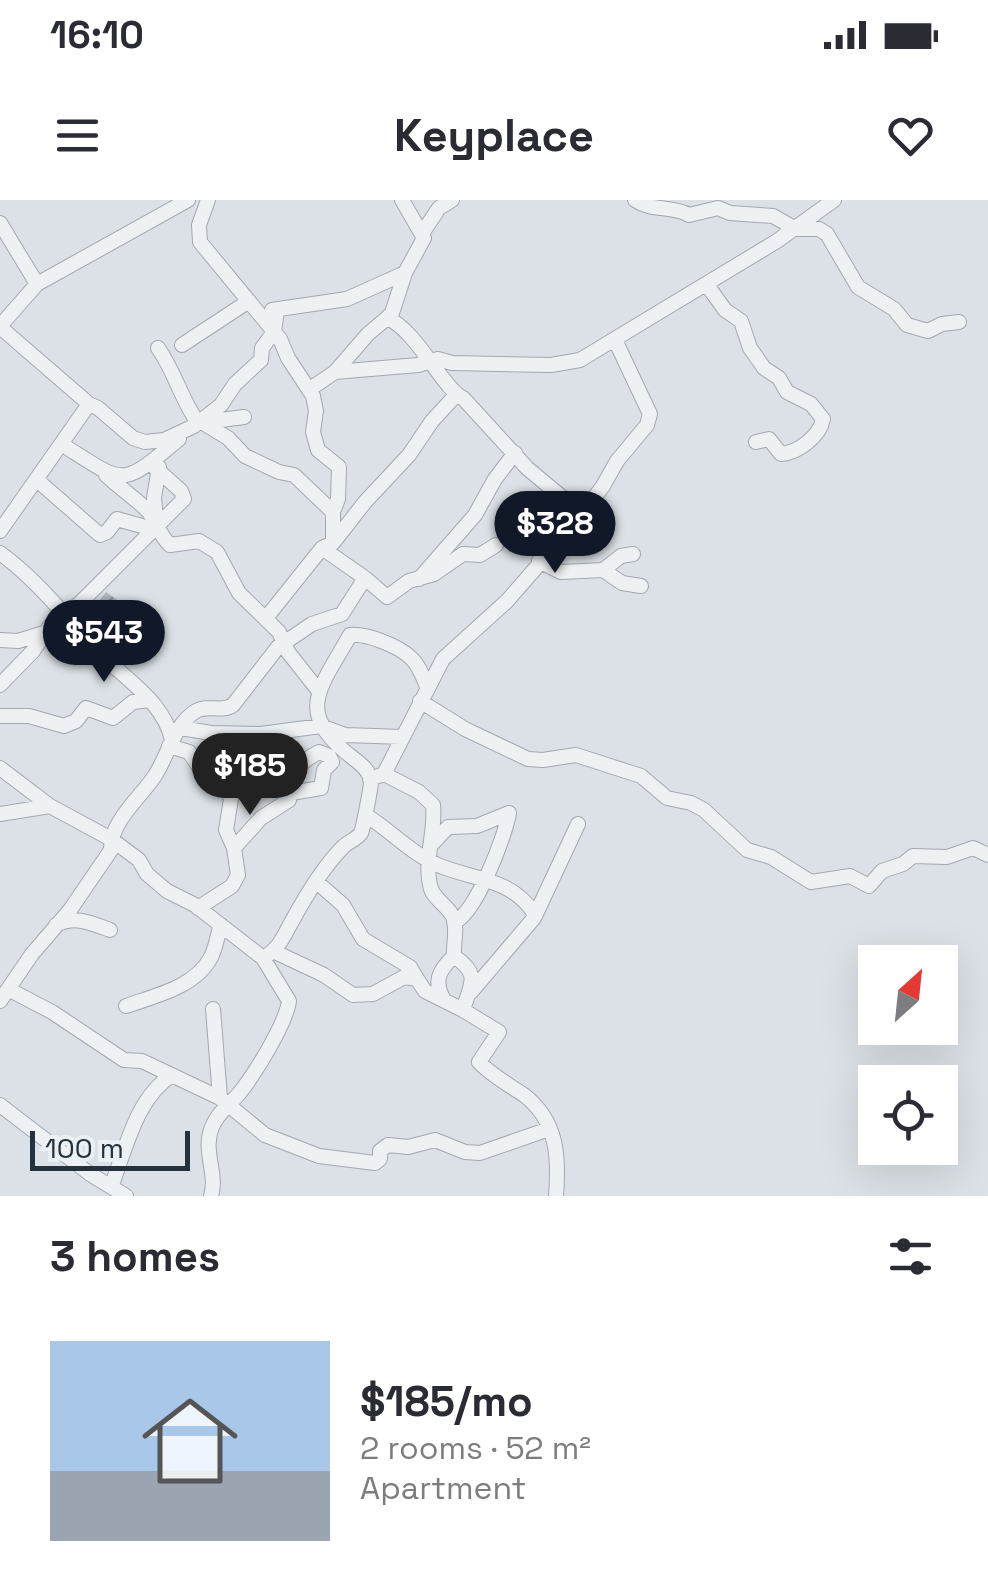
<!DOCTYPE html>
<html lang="en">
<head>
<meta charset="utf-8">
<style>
  :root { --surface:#fff; --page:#f2f2f3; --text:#2b2b33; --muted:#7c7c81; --accent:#111827 }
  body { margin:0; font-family:"Space Grotesk",sans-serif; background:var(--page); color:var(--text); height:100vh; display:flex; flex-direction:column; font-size:38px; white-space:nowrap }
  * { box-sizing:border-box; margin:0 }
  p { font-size:32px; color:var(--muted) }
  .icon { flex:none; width:55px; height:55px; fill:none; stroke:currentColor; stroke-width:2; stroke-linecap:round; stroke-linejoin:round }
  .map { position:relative; height:996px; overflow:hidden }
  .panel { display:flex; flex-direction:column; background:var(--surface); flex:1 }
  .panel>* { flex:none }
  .needle { width:65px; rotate:27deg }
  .controls { position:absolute; left:858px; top:745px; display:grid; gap:20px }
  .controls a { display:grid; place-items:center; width:100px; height:100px; border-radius:0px; background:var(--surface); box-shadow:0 10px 40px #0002; font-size:50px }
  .scale { position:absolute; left:30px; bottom:25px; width:160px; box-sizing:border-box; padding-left:10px; border:5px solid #25313c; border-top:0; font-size:28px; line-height:35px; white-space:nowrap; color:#25313c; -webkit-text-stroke:8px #eaf0f4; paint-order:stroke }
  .price { position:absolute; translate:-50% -85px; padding:0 22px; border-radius:35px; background:var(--accent); color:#fff; font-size:32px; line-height:65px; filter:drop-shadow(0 2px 5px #0008) }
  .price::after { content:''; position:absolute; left:50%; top:60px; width:30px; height:22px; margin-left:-15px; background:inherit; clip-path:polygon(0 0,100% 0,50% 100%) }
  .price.on { background:#222; color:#fff }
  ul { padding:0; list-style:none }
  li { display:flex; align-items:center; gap:30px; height:250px; padding:0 50px }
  li span { display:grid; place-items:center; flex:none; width:280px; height:200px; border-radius:0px; color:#555 }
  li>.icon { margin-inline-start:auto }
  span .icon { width:120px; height:120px; fill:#fffc; stroke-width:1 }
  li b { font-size:42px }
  h2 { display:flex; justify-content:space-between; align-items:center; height:120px; padding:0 50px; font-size:42px }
  .status { display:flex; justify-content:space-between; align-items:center; height:70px; padding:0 50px; background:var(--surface); direction:ltr }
  .status svg { height:28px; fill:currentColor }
  header { display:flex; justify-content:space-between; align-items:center; height:130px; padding:0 50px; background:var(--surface); font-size:45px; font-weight:700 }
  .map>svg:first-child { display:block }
  .building { fill:url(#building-hatch) }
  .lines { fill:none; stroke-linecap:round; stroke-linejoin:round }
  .minor-casing { stroke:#a1a9b0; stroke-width:16 }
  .minor { stroke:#eef1f4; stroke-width:14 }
</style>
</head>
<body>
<div class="status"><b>16:10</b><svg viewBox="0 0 49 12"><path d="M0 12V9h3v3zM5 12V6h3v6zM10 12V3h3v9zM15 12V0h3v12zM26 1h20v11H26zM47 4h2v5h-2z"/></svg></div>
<header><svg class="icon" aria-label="menu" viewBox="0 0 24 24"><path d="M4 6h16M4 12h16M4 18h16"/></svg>Keyplace<svg class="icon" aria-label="heart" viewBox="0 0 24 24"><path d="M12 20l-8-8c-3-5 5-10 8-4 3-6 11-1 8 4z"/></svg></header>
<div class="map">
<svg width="988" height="996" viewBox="0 0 988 996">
  <defs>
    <pattern id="building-hatch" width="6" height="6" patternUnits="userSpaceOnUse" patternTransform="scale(2.5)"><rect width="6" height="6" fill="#b3bbc3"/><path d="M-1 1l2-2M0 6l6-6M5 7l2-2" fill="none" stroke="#9199a0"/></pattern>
  </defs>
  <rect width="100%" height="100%" fill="#dbe1e6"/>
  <path class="building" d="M106 392 127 407 117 423 94 407Z"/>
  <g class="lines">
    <defs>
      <path id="minor" d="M635 0C653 12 671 5 689 15L718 8 730 13 773 16 796 29H819L827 34 858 87 894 109 907 125 928 131 942 124 959 122
        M0 23 37 84
        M423 32 439 8 452 0
        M707 85 725 110 741 121 750 148 764 168 779 178 787 192 811 204 823 219C820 236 798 253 781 254L769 239 756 242
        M272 110 347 99 405 73
        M387 118 392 113 405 73 424 38 402 0
        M0 126 37 84 188 0
        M0 127 89 204 0 331
        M182 145 249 101
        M158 148C175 172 181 199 198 223
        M335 172 368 134 387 118C417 130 444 191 463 198L527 268 582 314
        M310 189 335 172 418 165 438 159 452 163 551 165 580 160 777 41 834 0
        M89 204 98 208 133 238 145 242 164 240 194 226 221 205 235 184 261 160 262 148 274 132 277 110
        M200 221 228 238 245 256 279 272 294 275 333 312
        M205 222 244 217
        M63 245C126 285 120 288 179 239
        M106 275C119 287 133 297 146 309 157 319 157 333 170 345L199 341 217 352 239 393 279 432 288 452 318 490
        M37 280 100 335 107 332 117 319 156 330
        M156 320 154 298 159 267
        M333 343 365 302 409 255 432 221 456 195
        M0 353C40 382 69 422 104 457 129 482 164 503 172 540
        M539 361 561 372 603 370 622 383 641 386
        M603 370 621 356 633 354
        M365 378 387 397 409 381 434 374 463 354 480 355 496 345
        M419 379 475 315 495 279 515 253
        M266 418 322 348
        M0 440 18 441 44 433
        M0 485 33 451 50 426 80 403 184 299 181 291 151 264
        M420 501 465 529 528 559 543 560 576 555 641 576 667 598 691 603 704 610 747 650 771 657 811 682 850 676 869 686 882 671 903 664 913 656 947 657 973 648 988 655
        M0 516H29L64 526 76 521 86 508 113 518 133 502 150 500
        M181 528 211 533 261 534 321 526 345 535 403 537
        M169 546 189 552 200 568 225 585 231 599 226 630 234 648 238 675 232 686 198 708
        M0 568 50 606 111 639 139 660 147 674 167 691 195 705 263 758 289 801C286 824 252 879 236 897 227 907 217 914 212 927 202 951 218 973 211 996
        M384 574 419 592 433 605C436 632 424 658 430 685 432 699 447 704 453 717 458 730 453 743 454 756 481 775 471 783 463 810L499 832 479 862C491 875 509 885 524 895 558 921 559 958 556 996
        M370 579 384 574 443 459 507 401 576 322 603 286 617 261 647 225 650 214 615 140
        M0 614 50 606
        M367 616C391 631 412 654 438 665 472 680 510 677 534 713V718L471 792
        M432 644 448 627 477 626 509 613
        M234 648 261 618 289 600C296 574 292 566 319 552L329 556 332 562 324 570 321 588 291 593
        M318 683 343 705 363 739 410 767 417 779
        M535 716 578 624
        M454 722C475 716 506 634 509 613
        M56 725C75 715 91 723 110 730
        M275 752 324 775 353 795 373 794 404 777 417 779 425 791 463 810
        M263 758C279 749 282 739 291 723 304 699 323 667 343 647 349 641 356 640 361 633 363 629 371 587 371 582 370 571 361 564 353 558 293 512 320 489 350 435 366 433 399 446 411 458 419 465 423 477 427 487
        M8 789 52 812 124 860 142 861 220 898 265 935 319 956 375 963 380 959V951L388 945 408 947 435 940 465 952 480 953 549 929
        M444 800C433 781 439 770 454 756
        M0 801 32 754 70 710 111 650C110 622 139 599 154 577 168 557 173 525 196 511 208 504 222 513 233 505L278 447 312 424 342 414 365 378 322 348 333 343V312L338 299 339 267 318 250 313 232 316 211 313 196 288 158 280 139 200 42 199 25 208 0
        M126 806C154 796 196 787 211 757 216 748 217 736 221 725
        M213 809 220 898
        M0 905 90 974 126 996
        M111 987C126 949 136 898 172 875"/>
    </defs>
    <use href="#minor" class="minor-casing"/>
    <use href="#minor" class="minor"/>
  </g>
</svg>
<div class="controls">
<a><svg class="needle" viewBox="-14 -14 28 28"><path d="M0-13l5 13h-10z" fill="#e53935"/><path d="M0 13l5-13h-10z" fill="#7c7c81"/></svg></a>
<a><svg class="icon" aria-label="locate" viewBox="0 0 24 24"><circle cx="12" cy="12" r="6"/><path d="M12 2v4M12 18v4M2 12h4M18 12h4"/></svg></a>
</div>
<div class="scale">100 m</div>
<b class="price" style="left:555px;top:376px">$328</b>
<b class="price" style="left:104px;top:485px">$543</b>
<b class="price on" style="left:250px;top:618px">$185</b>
</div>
<section class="panel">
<h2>3 homes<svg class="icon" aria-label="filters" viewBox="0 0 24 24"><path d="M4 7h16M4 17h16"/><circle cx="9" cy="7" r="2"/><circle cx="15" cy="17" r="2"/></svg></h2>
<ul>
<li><span style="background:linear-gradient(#a9c7e8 65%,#9aa5b1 0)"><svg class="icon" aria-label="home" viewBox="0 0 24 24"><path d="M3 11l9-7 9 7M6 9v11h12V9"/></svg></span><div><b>$185/mo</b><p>2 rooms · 52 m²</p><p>Apartment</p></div></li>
</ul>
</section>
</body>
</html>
